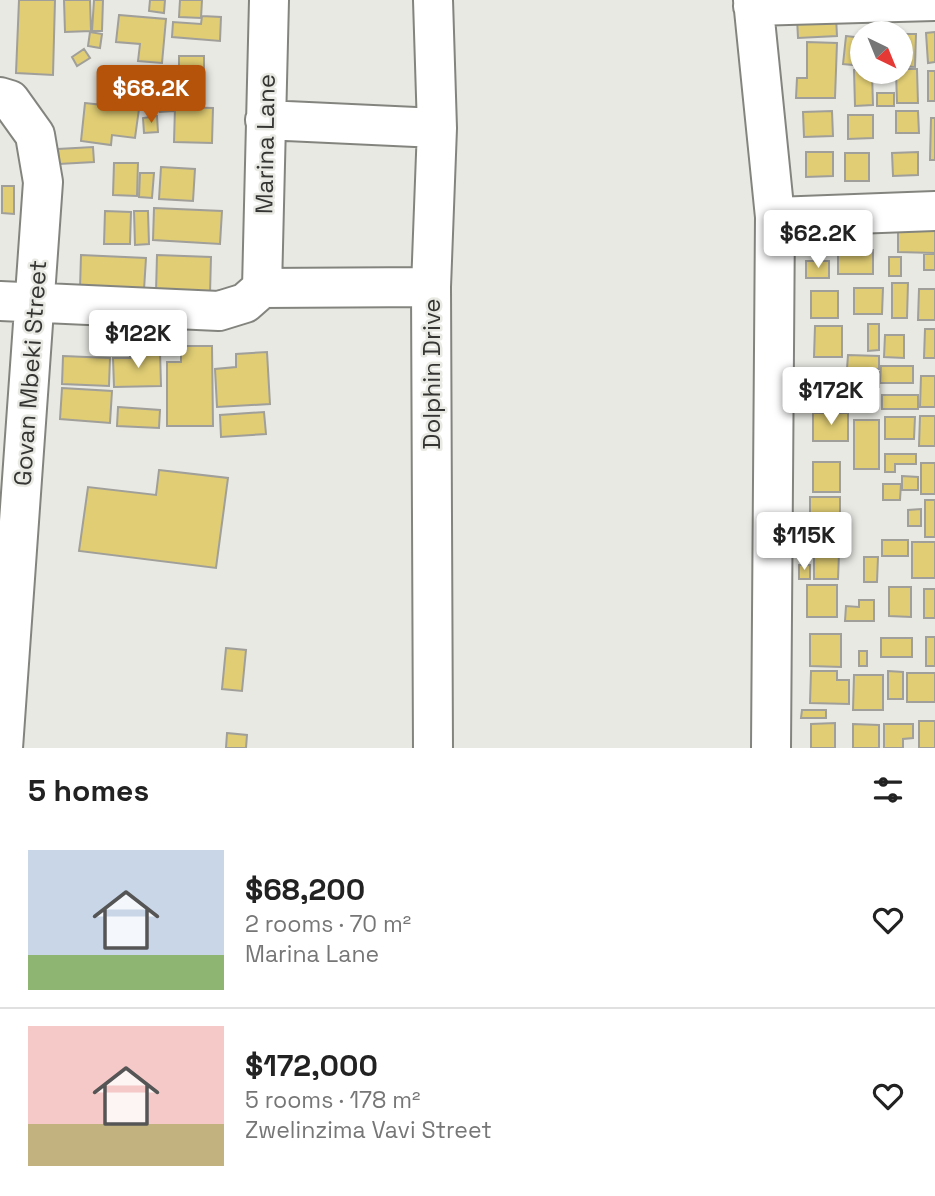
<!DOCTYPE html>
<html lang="en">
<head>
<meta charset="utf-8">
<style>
  :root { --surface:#fff; --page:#f6f6f6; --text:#222; --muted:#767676; --line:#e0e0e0; --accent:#b45309 }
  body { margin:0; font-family:"Space Grotesk",sans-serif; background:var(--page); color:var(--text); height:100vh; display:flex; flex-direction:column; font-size:26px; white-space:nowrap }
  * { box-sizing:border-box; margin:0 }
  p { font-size:23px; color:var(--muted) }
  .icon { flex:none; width:38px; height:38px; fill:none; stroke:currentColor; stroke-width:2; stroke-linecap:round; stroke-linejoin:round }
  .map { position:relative; height:748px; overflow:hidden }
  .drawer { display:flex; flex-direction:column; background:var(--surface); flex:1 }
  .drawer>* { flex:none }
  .needle { width:46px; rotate:137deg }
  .fabs { position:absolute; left:850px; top:21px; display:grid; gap:14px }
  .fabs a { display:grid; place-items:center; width:63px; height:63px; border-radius:50%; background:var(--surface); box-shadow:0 2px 5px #0004; font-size:35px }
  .price { position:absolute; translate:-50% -60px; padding:0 16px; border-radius:7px; background:#fff; color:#222; font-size:23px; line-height:46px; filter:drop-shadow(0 2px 4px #0008) }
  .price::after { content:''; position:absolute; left:50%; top:42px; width:21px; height:16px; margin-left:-10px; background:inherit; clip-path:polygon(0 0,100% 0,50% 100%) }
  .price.on { background:var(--accent); color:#fff }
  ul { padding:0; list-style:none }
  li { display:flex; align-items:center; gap:21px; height:175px; padding:0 28px }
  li+li { border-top:2px solid var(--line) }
  li span { display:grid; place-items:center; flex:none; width:196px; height:140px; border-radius:0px; color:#555 }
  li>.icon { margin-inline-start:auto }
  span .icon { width:84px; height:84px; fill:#fffc; stroke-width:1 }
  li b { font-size:30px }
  h2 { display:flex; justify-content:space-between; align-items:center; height:84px; padding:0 28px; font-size:30px }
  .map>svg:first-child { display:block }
  .building { fill:#e0cd74; stroke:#a09f9a; stroke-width:2 }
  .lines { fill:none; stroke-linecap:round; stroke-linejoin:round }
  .minor-casing { stroke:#84847f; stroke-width:42 }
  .minor { stroke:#fff; stroke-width:38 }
  .labels { text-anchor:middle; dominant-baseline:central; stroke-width:5; stroke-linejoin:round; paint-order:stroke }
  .street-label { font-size:24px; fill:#353533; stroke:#e9e9e4 }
</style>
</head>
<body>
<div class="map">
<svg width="935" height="748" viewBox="0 0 935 748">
  <rect width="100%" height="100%" fill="#e9e9e4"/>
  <path class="building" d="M19 0H55L53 75 16 73Z
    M64 0H90L91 31 65 32Z
    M94 0H103L102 31H92Z
    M150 0H165L164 13 149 11Z
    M180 0H202L201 18 179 17Z
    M119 15 166 19 162 63 138 61 140 44 116 42Z
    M202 16 221 17 220 41 172 37 173 22 201 24Z
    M836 16 837 36 798 38 797 18Z
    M90 32 102 34 100 48 88 46Z
    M935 32V62L928 63 926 33Z
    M901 34H916L915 67 901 66Z
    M846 36 863 38V66L843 64Z
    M807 42 837 43 835 98H796L797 78H807Z
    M84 49 90 58 77 66 72 57Z
    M179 56H204V89H179Z
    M130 66H154V94H129Z
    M863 69V72H872L873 105 855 106 854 70Z
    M901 69H917L918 103H897L896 72H901Z
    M928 71H935V101H928Z
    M877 93H894V106H877Z
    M171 98 173 111 160 112 158 99Z
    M85 103 139 109 135 138 112 135 111 145 81 141Z
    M175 107 213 108 212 143 174 142Z
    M832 111 833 136 804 137 803 112Z
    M896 111H918L919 133H896Z
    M848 115H873V138L848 139Z
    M157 116 158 132 144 133 143 118Z
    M931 118H935V160H930Z
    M93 147 94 162 59 164 58 149Z
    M806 152H833V176L806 177Z
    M918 152V175L893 176 892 153Z
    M845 153H869V181H845Z
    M114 163H138L137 196 113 195Z
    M161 167 195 169 193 201 159 199Z
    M140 173H154L152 198 139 197Z
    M2 186H14V214L2 213Z
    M154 208 222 211 220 244 153 240Z
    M105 211 131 212 130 244H104Z
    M134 211H148L149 244 135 245Z
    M898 229H935V253L898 252Z
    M838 250H873V274H838Z
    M924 254H935V270H924Z
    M81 255 146 258 144 290 80 288Z
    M157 255 211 257 210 294 156 292Z
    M889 257H901V276H889Z
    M806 261H829V278H806Z
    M892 283H908L907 318H892Z
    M854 288H883L882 314H854Z
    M919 289H935V320H918Z
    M811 291H838V318H811Z
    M868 324H879V350L868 351Z
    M815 326H842V357H814Z
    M925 329H935V358H924Z
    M885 335H904V358L884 357Z
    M181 346H212L213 426H167V362H181Z
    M160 351 161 386 114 387 113 358H130V352Z
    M267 352 270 404 217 407 215 369 236 367V354Z
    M848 355 879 356V369H847Z
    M63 356 110 358 109 386 62 384Z
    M881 366H913V383H880Z
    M865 372H879V387H865Z
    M921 376H935V407H920Z
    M815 379H844V392H864V409H798L799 391 815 392Z
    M62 388 112 391 110 423 60 419Z
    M882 395H918V409H882Z
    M118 407 160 410 159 428 117 426Z
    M264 412 266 434 221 437 220 415Z
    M813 413H848V441H813Z
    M920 416H935V446H919Z
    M885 417H915L914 439H885Z
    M854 420H879V469H854Z
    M885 454H916V464H895V472H885Z
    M813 462H840V492H813Z
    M921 463H935V494H921Z
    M159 470 228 478 216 568 79 551 88 487 156 495Z
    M902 476 918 477V490H902Z
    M883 484H901L900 500H883Z
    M810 497H840V527H810Z
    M925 500H935V537H925Z
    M921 509V526H908V510Z
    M811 530H836V547H816V552H799V537H811Z
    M882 540H908V556H882Z
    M912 542H935V578H912Z
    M814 553H839L838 579H814Z
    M864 557H878L877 582H864Z
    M799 565H810V579H799Z
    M807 585H837V617H807Z
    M889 587H911V617L889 616Z
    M924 589H935V618H924Z
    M859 600H874V621H845L846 606 859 607Z
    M810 634H841V667L810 666Z
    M926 637H935V666H926Z
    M881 638H912V657H881Z
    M226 648 246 650 242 691 222 689Z
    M859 651H867V666H859Z
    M811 671H837V680H849V704L810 703Z
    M888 671 903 672V699H888Z
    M907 673H935V702H907Z
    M854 675H883V710H853Z
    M802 710H826V718H801Z
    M919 721H935V748H919Z
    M835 723V748H811V724Z
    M853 724 879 725V748H853Z
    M884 724H913V738L903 739V748H884Z
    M227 733 247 735 246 748H226Z"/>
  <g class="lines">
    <defs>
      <path id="minor" d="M433 0 437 128 431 287 433 748
        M753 0 775 217 771 748
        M753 6 935 1
        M0 97 10 100 35 135 43 182 3 748
        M265 120 437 128
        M775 217 935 211
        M262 288 269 0
        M262 288 431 287
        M0 301 219 311 245 303 262 288"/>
    </defs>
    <use href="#minor" class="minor-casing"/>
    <use href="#minor" class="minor"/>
  </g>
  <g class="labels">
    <g class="street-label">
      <text transform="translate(265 144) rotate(-89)">Marina Lane</text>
      <text transform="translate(30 373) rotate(-86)">Govan Mbeki Street</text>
      <text transform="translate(431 374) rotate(-90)">Dolphin Drive</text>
    </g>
  </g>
</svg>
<div class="fabs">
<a><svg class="needle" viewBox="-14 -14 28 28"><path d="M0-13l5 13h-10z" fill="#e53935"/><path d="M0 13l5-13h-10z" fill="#767676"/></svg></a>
</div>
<b class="price on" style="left:151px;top:125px">$68.2K</b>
<b class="price" style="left:818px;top:270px">$62.2K</b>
<b class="price" style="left:138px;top:370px">$122K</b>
<b class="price" style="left:831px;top:427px">$172K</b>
<b class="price" style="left:804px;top:572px">$115K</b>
</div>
<section class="drawer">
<h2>5 homes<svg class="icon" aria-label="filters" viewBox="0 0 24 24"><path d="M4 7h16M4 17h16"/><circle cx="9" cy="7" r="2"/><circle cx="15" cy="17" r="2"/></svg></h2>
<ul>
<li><span style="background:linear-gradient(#c9d6e8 75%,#8fb573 0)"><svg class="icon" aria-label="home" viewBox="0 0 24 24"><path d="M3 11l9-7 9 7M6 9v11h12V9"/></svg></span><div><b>$68,200</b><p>2 rooms · 70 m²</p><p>Marina Lane</p></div><svg class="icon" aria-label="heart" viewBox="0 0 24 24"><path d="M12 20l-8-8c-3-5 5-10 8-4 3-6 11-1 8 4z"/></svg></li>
<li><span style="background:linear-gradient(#f6c9c9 70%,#c2b280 0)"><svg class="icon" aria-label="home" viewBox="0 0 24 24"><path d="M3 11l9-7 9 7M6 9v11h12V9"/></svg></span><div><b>$172,000</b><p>5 rooms · 178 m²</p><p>Zwelinzima Vavi Street</p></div><svg class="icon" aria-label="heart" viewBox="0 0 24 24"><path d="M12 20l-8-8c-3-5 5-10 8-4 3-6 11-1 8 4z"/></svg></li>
</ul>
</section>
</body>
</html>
